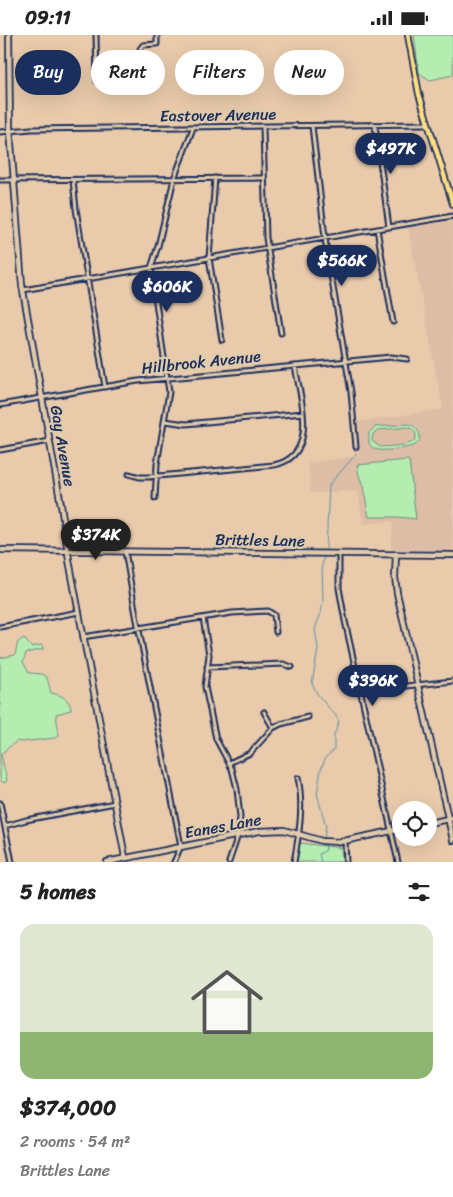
<!DOCTYPE html>
<html lang="en">
<head>
<meta charset="utf-8">
<style>
  :root { --surface:#fff; --page:#f2f2f2; --text:#222; --muted:#767676; --accent:#1b2f5e }
  body { margin:0; font-family:Sriracha,sans-serif; background:var(--page); color:var(--text); height:100vh; display:flex; flex-direction:column; font-size:19px; white-space:nowrap }
  * { box-sizing:border-box; margin:0 }
  p { font-size:16px; color:var(--muted) }
  .icon { flex:none; width:28px; height:28px; fill:none; stroke:currentColor; stroke-width:2; stroke-linecap:round; stroke-linejoin:round }
  .map { position:relative; height:827px; overflow:hidden }
  .details { display:flex; flex-direction:column; background:var(--surface); flex:1 }
  .details>* { flex:none }
  .hud { position:absolute; left:15px; top:15px; width:424px; height:45px; display:flex; gap:10px }
  .buttons { position:absolute; left:392px; top:766px; display:grid; gap:10px }
  .buttons a { display:grid; place-items:center; width:45px; height:45px; border-radius:50%; background:var(--surface); box-shadow:0 5px 20px #0002; font-size:25px }
  .price { position:absolute; translate:-50% -42px; padding:0 11px; border-radius:18px; background:var(--accent); color:#fff; font-size:16px; line-height:32px; filter:drop-shadow(0 1px 2px #0008) }
  .price::after { content:''; position:absolute; left:50%; top:30px; width:15px; height:11px; margin-left:-8px; background:inherit; clip-path:polygon(0 0,100% 0,50% 100%) }
  .price.on { background:#222; color:#fff }
  ul { padding:0; list-style:none }
  li { display:grid; align-content:center; gap:10px; height:265px; padding:0 20px }
  li span { display:grid; place-items:center; height:155px; border-radius:15px; color:#555 }
  li>.icon { margin-inline-start:auto }
  span .icon { width:90px; height:90px; fill:#fffc; stroke-width:1 }
  li b { font-size:21px }
  h2 { display:flex; justify-content:space-between; align-items:center; height:60px; padding:0 20px; font-size:21px }
  .pill { padding:0 18px; border-radius:22px; background:var(--surface); box-shadow:0 5px 20px #0002; font-size:18px; line-height:45px }
  .pill.on { background:var(--accent); color:#fff }
  .status { display:flex; justify-content:space-between; align-items:center; height:35px; padding:0 25px; background:var(--surface); direction:ltr }
  .status svg { height:14px; fill:currentColor }
  .map>svg:first-child { display:block }
  .built { fill:#ddbda5 }
  .green { fill:#b5edb0; stroke:#688e87; fill-rule:evenodd }
  .lines { fill:none; stroke-linecap:round; stroke-linejoin:round }
  .stream { stroke:#5992a8; stroke-width:1 }
  .street-casing { stroke:#1b2f5e; stroke-width:7 }
  .secondary-casing { stroke:#1b2f5e; stroke-width:8 }
  .primary-casing { stroke:#1b2f5e; stroke-width:8 }
  .street { stroke:#e1cbab; stroke-width:3 }
  .secondary { stroke:#e1cbab; stroke-width:4.5 }
  .primary { stroke:#ffdf80; stroke-width:4.5 }
  .labels { text-anchor:middle; dominant-baseline:central; stroke-width:4.5; stroke-linejoin:round; paint-order:stroke }
  .street-label { font-size:16px; fill:#1b2f5e; stroke:#e1cbab }
</style>
</head>
<body>
<div class="status"><b>09:11</b><svg viewBox="0 0 49 12"><path d="M0 12V9h3v3zM5 12V6h3v6zM10 12V3h3v9zM15 12V0h3v12zM26 1h20v11H26zM47 4h2v5h-2z"/></svg></div>
<div class="map">
<svg width="453" height="827" viewBox="0 0 453 827">
  <rect width="100%" height="100%" fill="#e9caab"/>
  <filter id="ink" filterUnits="userSpaceOnUse"><feTurbulence type="fractalNoise" baseFrequency=".02" numOctaves="2"/><feDisplacementMap in="SourceGraphic" scale="10" xChannelSelector="R" yChannelSelector="G"/><feConvolveMatrix kernelMatrix="1 2 1 2 8 2 1 2 1" color-interpolation-filters="sRGB"/></filter>
  <g filter="url(#ink)">
    <path class="built" d="M453 185V517L391 514 393 486 363 489 358 456 311 458 308 428 359 421 358 387 443 374 408 192Z"/>
    <path class="green" d="M414 0H453V40L430 45 419 38Z
      M409 389C418 392 425 403 415 410 411 413 384 416 379 415 374 414 371 412 369 408V398L375 392ZM408 392C412 394 416 396 416 401 417 412 388 411 380 412L372 406 373 399 378 395Z
      M407 425 409 426 416 484 397 482H369L363 451 359 440 357 430Z
      M24 603 31 612 42 610 43 614 26 618 23 627 29 638C49 639 46 640 51 658 61 660 70 663 71 675L56 679 59 701 55 703 21 707 17 706 5 715 1 720 7 745 5 748 1 746 0 742V623L15 620 18 607Z
      M300 808 341 813 342 827H297Z"/>
    <g class="lines">
      <path class="stream" d="M326 515 329 450 356 419
        M324 803 326 791 317 759 321 734 326 722 334 715V700L339 687 336 681 318 660 312 649 318 614 315 594 321 578 323 565 322 530 324 522
        M321 827 319 819 326 815 325 809"/>
      <defs>
        <path id="street" d="M96 0 97 46 141 44 140 14 143 10 157 9V0
          M375 90 389 192
          M312 91 326 211 351 357 356 412
          M263 92 266 203 281 298
          M0 97 31 94 427 89
          M215 143 209 223 222 305
          M0 145 264 143
          M73 145 76 174 105 352
          M377 194 393 287
          M23 255 453 181
          M0 370 138 346 391 322 407 324
          M165 386 186 389 303 378
          M0 415 50 406
          M129 439 140 442H148L274 430C320 421 300 362 295 331
          M155 463 157 429 169 357 151 233 158 211 174 144 193 93
          M125 516 136 580 181 811 174 827
          M339 519V553L345 586 398 827
          M203 583 209 620 205 652 216 704 232 734 237 754 240 782 238 800 229 827
          M0 592 79 577
          M83 602 232 578 268 576 274 580 276 597
          M207 632 283 629 292 632
          M360 656 453 646
          M264 677 273 693
          M229 728 250 718 273 693 281 689 308 682
          M0 768 12 827
          M5 791 26 785 115 768
          M345 806 346 827
          M294 827C299 800 304 770 298 743"/>
        <path id="secondary" d="M9 0 10 95 22 250 61 470 69 525 125 822
          M0 515 453 520
          M396 519 395 542 397 558 453 805
          M429 788 453 783
          M107 827 259 796 284 795 322 806 339 807 401 794"/>
        <path id="primary" d="M408 0 419 59 453 169"/>
      </defs>
      <use href="#street" class="street-casing"/>
      <use href="#secondary" class="secondary-casing"/>
      <use href="#primary" class="primary-casing"/>
      <use href="#street" class="street"/>
      <use href="#secondary" class="secondary"/>
      <use href="#primary" class="primary"/>
    </g>
  </g>
  <g class="labels">
    <g class="street-label">
      <text transform="translate(218 80) rotate(-1)">Eastover Avenue</text>
      <text transform="translate(201 327) rotate(-6)">Hillbrook Avenue</text>
      <text transform="translate(63 411) rotate(80)">Gay Avenue</text>
      <text transform="translate(260 505) rotate(1)">Brittles Lane</text>
      <text transform="translate(223 791) rotate(-10)">Eanes Lane</text>
    </g>
  </g>
</svg>
<div class="buttons">
<a><svg class="icon" aria-label="locate" viewBox="0 0 24 24"><circle cx="12" cy="12" r="6"/><path d="M12 2v4M12 18v4M2 12h4M18 12h4"/></svg></a>
</div>
<b class="price" style="left:391px;top:140px">$497K</b>
<b class="price" style="left:342px;top:252px">$566K</b>
<b class="price" style="left:167px;top:278px">$606K</b>
<b class="price on" style="left:96px;top:526px">$374K</b>
<b class="price" style="left:373px;top:672px">$396K</b>
<div class="hud">
<a class="pill on">Buy</a>
<a class="pill">Rent</a>
<a class="pill">Filters</a>
<a class="pill">New</a>
</div>
</div>
<section class="details">
<h2>5 homes<svg class="icon" aria-label="filters" viewBox="0 0 24 24"><path d="M4 7h16M4 17h16"/><circle cx="9" cy="7" r="2"/><circle cx="15" cy="17" r="2"/></svg></h2>
<ul>
<li><span style="background:linear-gradient(#dfe7d0 70%,#8fb573 0)"><svg class="icon" aria-label="home" viewBox="0 0 24 24"><path d="M3 11l9-7 9 7M6 9v11h12V9"/></svg></span><div><b>$374,000</b><p>2 rooms · 54 m²</p><p>Brittles Lane</p></div></li>
</ul>
</section>
</body>
</html>
